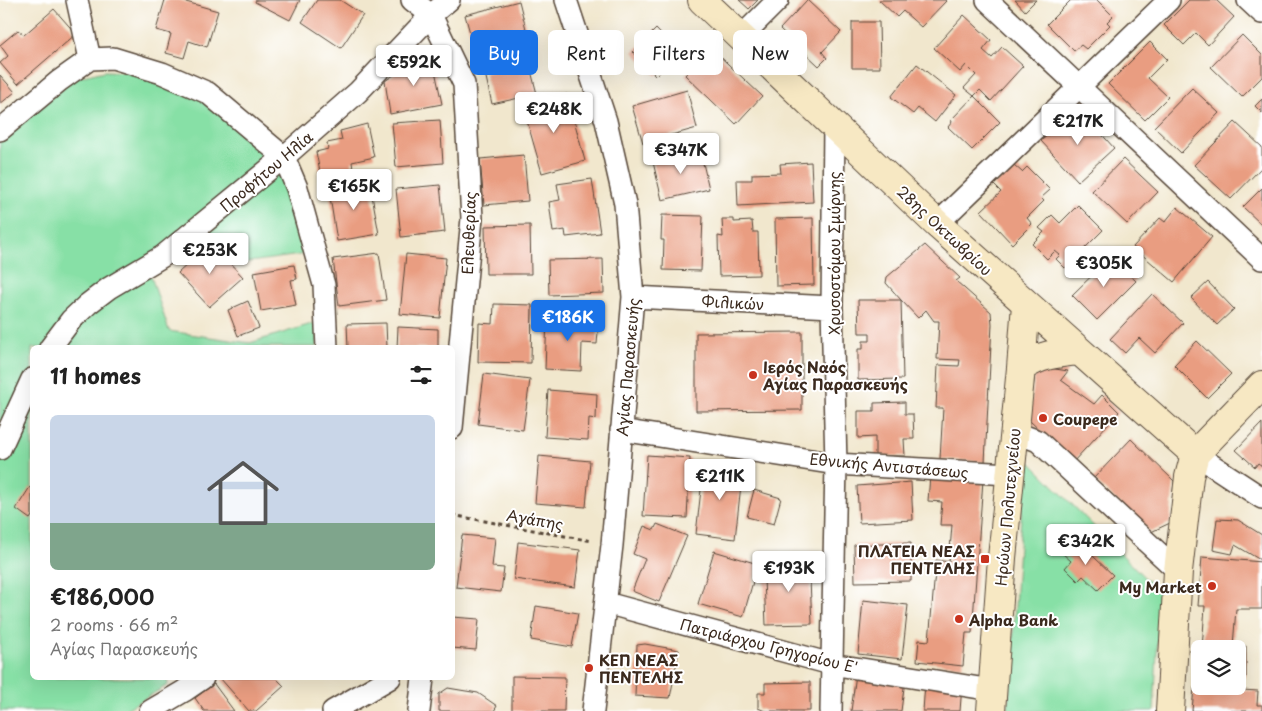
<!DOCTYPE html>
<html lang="en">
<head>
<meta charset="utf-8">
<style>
  :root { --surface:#fff; --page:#f2f2f2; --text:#222; --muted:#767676; --accent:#1a73e8 }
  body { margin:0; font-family:"Playpen Sans",sans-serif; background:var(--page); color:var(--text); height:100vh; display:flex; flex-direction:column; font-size:19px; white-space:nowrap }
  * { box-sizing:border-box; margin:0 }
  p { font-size:16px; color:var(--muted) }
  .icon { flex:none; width:28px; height:28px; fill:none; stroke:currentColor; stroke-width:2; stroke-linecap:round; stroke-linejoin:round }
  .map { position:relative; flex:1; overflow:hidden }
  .drawer { position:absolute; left:30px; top:345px; width:425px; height:335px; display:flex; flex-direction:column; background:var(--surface); border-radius:8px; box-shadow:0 5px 20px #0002 }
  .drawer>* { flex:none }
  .top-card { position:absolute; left:470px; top:30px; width:475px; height:45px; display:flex; gap:10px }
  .buttons { position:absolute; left:1191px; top:640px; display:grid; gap:10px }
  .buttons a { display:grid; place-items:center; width:55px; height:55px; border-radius:8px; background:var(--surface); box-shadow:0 5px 20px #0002; font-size:25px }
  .price { position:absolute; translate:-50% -42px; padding:0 11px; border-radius:5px; background:#fff; color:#222; font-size:16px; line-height:32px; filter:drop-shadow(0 1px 2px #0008) }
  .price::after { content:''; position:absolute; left:50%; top:30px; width:15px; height:11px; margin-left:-8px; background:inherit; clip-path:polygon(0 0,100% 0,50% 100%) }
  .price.selected { background:var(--accent); color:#fff }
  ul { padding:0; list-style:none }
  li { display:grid; align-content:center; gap:10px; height:265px; padding:0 20px }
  li span { display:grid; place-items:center; height:155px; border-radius:8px; color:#555 }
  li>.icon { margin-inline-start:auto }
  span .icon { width:90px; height:90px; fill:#fffc; stroke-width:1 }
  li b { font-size:21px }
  h2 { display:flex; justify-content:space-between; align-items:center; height:60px; padding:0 20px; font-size:21px }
  .tag { padding:0 18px; border-radius:8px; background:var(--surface); box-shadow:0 5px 20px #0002; font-size:18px; line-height:45px }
  .tag.selected { background:var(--accent); color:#fff }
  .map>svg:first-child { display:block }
  .green { fill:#87e0a6; stroke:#618562 }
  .building { fill:#e99d81 }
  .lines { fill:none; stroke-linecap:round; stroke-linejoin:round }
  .street-casing { stroke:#564638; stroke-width:24 }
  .secondary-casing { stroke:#564638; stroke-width:30 }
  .path { stroke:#564638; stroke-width:3; stroke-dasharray:4 4; stroke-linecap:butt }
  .street { stroke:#fff; stroke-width:21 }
  .secondary { stroke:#f7e8c3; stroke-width:28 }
  .poi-dot { fill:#c8321e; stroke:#fff; stroke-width:2 }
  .labels { text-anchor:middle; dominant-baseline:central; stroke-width:4; stroke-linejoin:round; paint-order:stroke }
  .street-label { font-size:15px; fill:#3b2a1e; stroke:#fff }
  .poi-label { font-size:15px; font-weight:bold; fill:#3b2a1e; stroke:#fff; text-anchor:start }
</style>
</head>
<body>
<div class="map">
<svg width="1262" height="711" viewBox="0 0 1262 711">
  <rect width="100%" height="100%" fill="#fff"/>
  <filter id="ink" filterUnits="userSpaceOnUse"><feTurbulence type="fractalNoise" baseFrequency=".02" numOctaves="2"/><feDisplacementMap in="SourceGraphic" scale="10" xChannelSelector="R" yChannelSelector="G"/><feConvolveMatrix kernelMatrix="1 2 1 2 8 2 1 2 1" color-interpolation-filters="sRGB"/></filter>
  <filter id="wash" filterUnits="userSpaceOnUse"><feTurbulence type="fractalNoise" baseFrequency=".0096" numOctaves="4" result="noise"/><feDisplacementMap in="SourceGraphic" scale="20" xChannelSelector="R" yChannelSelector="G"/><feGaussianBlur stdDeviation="1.12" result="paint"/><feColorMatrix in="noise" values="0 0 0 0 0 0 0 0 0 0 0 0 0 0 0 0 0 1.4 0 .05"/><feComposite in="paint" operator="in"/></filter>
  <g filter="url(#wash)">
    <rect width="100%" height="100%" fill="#f1e7cd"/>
    <path class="green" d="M105 71 154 73 196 87 286 174 307 254 242 263 208 230 150 273 169 331 250 343 318 322 317 347 32 348V678H167L168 685 123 711H0V142L74 78Z
      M1025 457 1160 593 1154 711H1008Z"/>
    <g id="blocks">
      <path class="building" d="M165 0H179L218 11 207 47 189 41 184 58 166 53 171 34 156 30Z
        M256 0H300L290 20 255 2Z
        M317 0H340L363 15 341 48 302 22Z
        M739 0H758L749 9Z
        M807 0 841 32 822 52 827 58 819 66 780 29Z
        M879 0H945L946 1 921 27 903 11 897 17Z
        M1015 0H1036L1025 11Z
        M1071 0H1097L1113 16 1107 22 1110 25 1086 49 1081 45 1074 51 1047 24Z
        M1189 0H1216L1234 17 1208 45 1196 33 1184 45 1164 25Z
        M519 1 528 37 475 51 465 15Z
        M54 9 76 34 18 84 0 63 8 56 0 45 18 30 24 35Z
        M964 15 991 40 983 50 992 58 1002 47 1023 66 991 101 980 90 974 96 964 88 976 75 966 65 960 72 934 48Z
        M852 22H879L880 68H852Z
        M656 29 679 53 656 76 633 52Z
        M1242 35 1262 55V77L1242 97 1211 67Z
        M1150 42 1167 59 1148 78 1168 97 1145 120 1108 84Z
        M711 48 762 96 736 124 685 75Z
        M432 56 442 104 390 114 385 81 413 62Z
        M529 63 537 94 492 104 485 73Z
        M917 64 956 95 935 122 918 108 913 114 891 97Z
        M0 75 15 92 0 104Z
        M1192 88 1219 113 1181 153 1154 127Z
        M687 90 697 128 643 143 632 106Z
        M567 94 585 161 542 173 523 107Z
        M974 96 1000 122 972 150 948 127 952 122 951 120Z
        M1262 99V113L1255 106Z
        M1071 114 1082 126 1089 120 1114 148 1078 181 1041 141Z
        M440 120 443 163 396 167 392 123Z
        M1235 122 1262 147V167L1231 199 1194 165Z
        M367 124 374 157 352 162 353 169 346 170 347 176 322 182 316 152 328 149 327 143 342 140 340 131Z
        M700 150 709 189 662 200 653 162Z
        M524 155 528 201 484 205 480 159Z
        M1123 159 1158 192 1127 224 1092 191Z
        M811 162 813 202 738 206 737 180H752V174L781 173 780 164Z
        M1014 165 1022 172 1027 167 1050 190 1041 198 1044 201 1027 218 1032 224 1012 244 981 211 1001 192 994 185Z
        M369 179 379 234 337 241 330 197 340 195 338 185Z
        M592 179 600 233 566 237 565 230 553 232 549 202 560 200 557 184Z
        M440 185 445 232 401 237 396 189Z
        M1262 188V225L1243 207Z
        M1078 205 1103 230 1065 268 1056 259 1060 255 1055 251 1047 259 1032 244 1044 232 1039 228 1052 215 1060 223Z
        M1177 207 1212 237 1174 282 1133 247 1160 218 1165 222Z
        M662 215 703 216 701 271 663 270 664 240H661Z
        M813 218 814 285 776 286 775 219Z
        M722 219H734V222L752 221 753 232H758L759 275 719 276 718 236 723 237Z
        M530 225 531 274H486L485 226Z
        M211 243 243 277 209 307 178 273Z
        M925 245 960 278 956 281 991 312 992 324 985 462 940 459 943 408H936L938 365 959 366 960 360 937 359 939 321H934L926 310 918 318 901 300 903 379 858 380V349H863V341H870V333H859L858 300H901L886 283 887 277Z
        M379 253 386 300 339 306 333 259Z
        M406 254 446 258 440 318 400 314Z
        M1111 257 1136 281 1097 320 1072 295Z
        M603 259 604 293 549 295 548 260Z
        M294 265 297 279 291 280 296 305 261 311 254 272Z
        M1208 282 1234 309 1217 325 1191 298Z
        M1152 294 1183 323 1155 353 1139 338 1125 353 1110 339Z
        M248 301 259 328 238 336 228 310Z
        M494 304 532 305 531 363 478 362 479 323 493 324Z
        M547 318 599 320 597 344 582 343 581 371 545 369Z
        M386 323 387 348H348L347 324Z
        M398 327 438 329V348H397Z
        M802 332V410L696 411V333Z
        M1197 341 1231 374 1207 398 1174 365Z
        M1036 366 1068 371 1061 380 1094 404 1102 395 1119 412 1073 462 1029 420Z
        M484 374 530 380 523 430 478 424Z
        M548 390 597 394 596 419 589 418 588 440 545 437Z
        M905 402V414H913L914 439H904L905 456H875V437L858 438V411H874V403Z
        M1262 423V466L1258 463 1255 467 1236 450Z
        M1131 439 1174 481 1170 523 1151 532 1093 479Z
        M647 455 690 458 687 518 643 516Z
        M539 456 590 461 586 507 535 503Z
        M704 463 743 467 735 539 696 534Z
        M930 476 983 480 972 633H966L963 666 917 661 919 640 929 641 936 560 949 562 952 525H940L942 502 928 501Z
        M911 482 913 520 859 523 857 486Z
        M30 487 32 489V516L30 519 16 509Z
        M754 490 781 498 774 524 747 517Z
        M1217 519 1238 520 1262 535V561L1235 545 1232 554 1213 550Z
        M657 524 687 536 659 602 632 591 645 559 633 554 644 526 654 530Z
        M462 535 495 538 492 567 504 568 501 592 456 587Z
        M1075 539 1113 575 1098 590 1083 576 1078 581 1065 568 1071 561 1062 553Z
        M518 542 580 550 575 587 514 579Z
        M911 543V581L855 582 854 545Z
        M714 551 758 564 743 617 698 604Z
        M809 557 812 624 766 625 764 579 774 578V558Z
        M1202 557 1262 562V609H1236L1233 646H1246V677H1238V649H1202L1205 606H1198Z
        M863 600 908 605 902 659 858 654Z
        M536 606 578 613 572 647 531 640Z
        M452 617 479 619 476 650 452 648Z
        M645 644 679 650 670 698 635 696 637 645Z
        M856 674 905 680 901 711H851Z
        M512 676 565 677 564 711H512Z
        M220 678H276L284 686 256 711H249Z
        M810 682V711H765L758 708V693H765V683Z
        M925 683 962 685 960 711H923Z
        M214 684 234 711H204L195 698Z
        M1194 687 1258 691 1257 705H1262V711H1192Z
        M448 688 478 693 497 706 494 711H439V694Z"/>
    </g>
  </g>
  <g filter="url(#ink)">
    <use href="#blocks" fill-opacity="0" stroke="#564638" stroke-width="1"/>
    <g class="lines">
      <defs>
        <path id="street" d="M77 0 90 59
          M412 0 431 15 464 84 472 218 452 428
          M566 0 606 121 625 204 633 297 612 545 593 711
          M987 0 1262 259
          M1248 0 1262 13
          M741 37 778 0
          M0 130 59 81 90 59 113 58 162 73 208 93 284 157 297 188 324 285 327 348
          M937 224 1169 0
          M633 297 832 307
          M50 348 71 320 88 304 109 288 163 256 284 157 358 92 431 15 449 0
          M621 430 836 464 1009 474
          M1014 432 1038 441 1178 571
          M0 449 32 379
          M1195 454 1262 498
          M606 603 831 664 992 690
          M150 711 184 691 203 678
          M333 711 390 678
          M419 711 423 678
          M831 711 836 464 832 307 834 126"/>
        <path id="secondary" d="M702 0 937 224 1195 454
          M1021 368C1039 355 1057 353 1078 351
          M991 711 1002 558 1021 368 1026 304
          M1170 711 1178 571 1189 477 1195 454 1262 385"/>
      </defs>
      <use href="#street" class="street-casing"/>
      <use href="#secondary" class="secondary-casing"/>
      <path class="path" d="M452 515 592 541"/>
      <use href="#street" class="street"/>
      <use href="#secondary" class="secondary"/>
    </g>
  </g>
  <g class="poi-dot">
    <circle cx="753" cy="375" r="5"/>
    <circle cx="1043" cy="418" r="5"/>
    <rect x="980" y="554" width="10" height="10" rx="2.5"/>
    <circle cx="1212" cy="586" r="5"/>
    <circle cx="959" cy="619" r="5"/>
    <circle cx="589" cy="668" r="5"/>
  </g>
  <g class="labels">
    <g class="street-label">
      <text transform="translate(266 171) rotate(-40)">Προφήτου Ηλία</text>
      <text transform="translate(945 230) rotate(43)">28ης Οκτωβρίου</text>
      <text transform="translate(468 233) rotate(-88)">Ελευθερίας</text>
      <text transform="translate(833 253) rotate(-90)">Χρυσοστόμου Σμύρνης</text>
      <text transform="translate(733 302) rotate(3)">Φιλικών</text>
      <text transform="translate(627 367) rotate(-85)">Αγίας Παρασκευής</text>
      <text transform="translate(889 465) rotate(5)">Εθνικής Αντιστάσεως</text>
      <text transform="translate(1007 507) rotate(-85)">Ηρώων Πολυτεχνείου</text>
      <text transform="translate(535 519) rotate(10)">Αγάπης</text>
      <text transform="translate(769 645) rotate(14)">Πατριάρχου Γρηγορίου Ε'</text>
    </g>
    <g class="poi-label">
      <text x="763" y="366">Ιερός Ναός<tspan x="763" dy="17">Αγίας Παρασκευής</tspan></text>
      <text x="1053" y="418">Coupepe</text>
      <text x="975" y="550" text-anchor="end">ΠΛΑΤΕΙΑ ΝΕΑΣ<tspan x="975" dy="17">ΠΕΝΤΕΛΗΣ</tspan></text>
      <text x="1202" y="586" text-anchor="end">My Market</text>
      <text x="969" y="619">Alpha Bank</text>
      <text x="599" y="659">ΚΕΠ ΝΕΑΣ<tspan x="599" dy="17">ΠΕΝΤΕΛΗΣ</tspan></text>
    </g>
  </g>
</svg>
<div class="buttons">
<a><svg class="icon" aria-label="layers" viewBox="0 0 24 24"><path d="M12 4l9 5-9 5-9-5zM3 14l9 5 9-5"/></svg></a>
</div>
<b class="price" style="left:414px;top:87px">€592K</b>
<b class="price" style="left:554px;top:134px">€248K</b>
<b class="price" style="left:1078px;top:146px">€217K</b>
<b class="price" style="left:681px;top:175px">€347K</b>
<b class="price" style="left:354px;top:211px">€165K</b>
<b class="price" style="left:210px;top:275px">€253K</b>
<b class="price" style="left:1104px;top:288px">€305K</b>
<b class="price selected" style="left:568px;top:342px">€186K</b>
<b class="price" style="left:720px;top:501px">€211K</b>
<b class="price" style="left:1086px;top:566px">€342K</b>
<b class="price" style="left:789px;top:593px">€193K</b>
<div class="top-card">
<a class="tag selected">Buy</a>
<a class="tag">Rent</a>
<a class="tag">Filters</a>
<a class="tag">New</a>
</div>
<section class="drawer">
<h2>11 homes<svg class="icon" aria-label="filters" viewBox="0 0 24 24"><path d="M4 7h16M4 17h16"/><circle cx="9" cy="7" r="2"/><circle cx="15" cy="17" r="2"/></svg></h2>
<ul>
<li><span style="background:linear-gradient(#c9d6e8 70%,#7fa58c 0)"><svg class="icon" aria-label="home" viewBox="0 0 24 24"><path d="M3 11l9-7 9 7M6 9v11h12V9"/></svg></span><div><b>€186,000</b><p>2 rooms · 66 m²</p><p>Αγίας Παρασκευής</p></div></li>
</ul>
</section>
</div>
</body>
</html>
